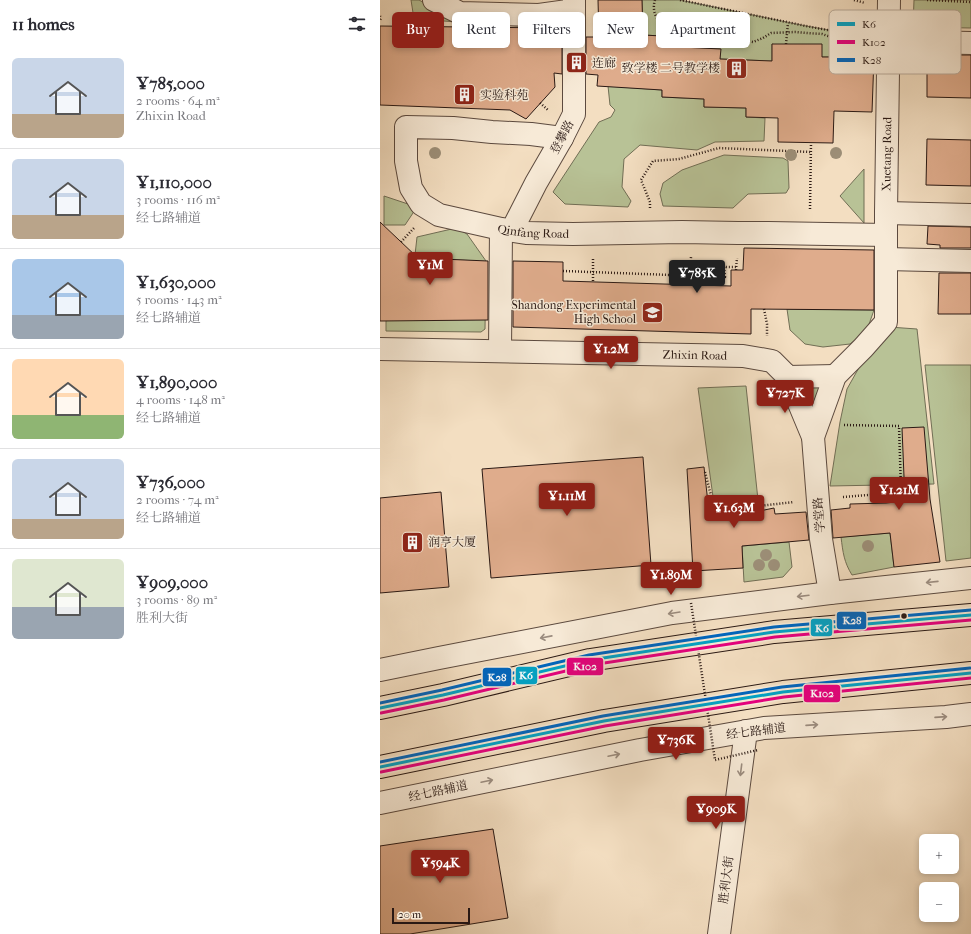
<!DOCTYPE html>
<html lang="en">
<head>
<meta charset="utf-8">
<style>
  :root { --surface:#fff; --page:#f2f2f3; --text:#2b2b33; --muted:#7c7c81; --line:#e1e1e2; --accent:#8f2418 }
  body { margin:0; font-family:"IM FELL French Canon","Noto Serif SC",serif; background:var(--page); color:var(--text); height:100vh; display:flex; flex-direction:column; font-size:15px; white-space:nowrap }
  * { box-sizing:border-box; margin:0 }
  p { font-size:13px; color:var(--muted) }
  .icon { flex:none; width:22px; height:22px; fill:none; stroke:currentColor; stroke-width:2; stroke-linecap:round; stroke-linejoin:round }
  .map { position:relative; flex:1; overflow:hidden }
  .drawer { display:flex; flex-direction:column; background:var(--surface); width:380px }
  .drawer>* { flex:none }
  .hud { position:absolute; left:12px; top:12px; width:380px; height:36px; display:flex; gap:8px }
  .controls { position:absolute; left:539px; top:834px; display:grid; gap:8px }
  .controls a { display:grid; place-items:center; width:40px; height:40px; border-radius:6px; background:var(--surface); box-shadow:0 2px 6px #0003; font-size:20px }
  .scale { position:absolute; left:12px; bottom:10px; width:78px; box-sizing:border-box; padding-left:4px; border:2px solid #2a1914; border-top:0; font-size:11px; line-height:14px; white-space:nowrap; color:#2a1914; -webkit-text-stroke:3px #f7ead7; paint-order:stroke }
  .price { position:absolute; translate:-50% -34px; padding:0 9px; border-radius:4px; background:var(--accent); color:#fff; font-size:13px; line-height:26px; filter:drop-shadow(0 1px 2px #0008) }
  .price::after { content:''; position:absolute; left:50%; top:24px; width:12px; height:9px; margin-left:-6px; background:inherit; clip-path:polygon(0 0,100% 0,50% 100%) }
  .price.current { background:#222; color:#fff }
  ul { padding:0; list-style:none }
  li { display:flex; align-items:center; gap:12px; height:100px; padding:0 12px }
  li+li { border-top:1px solid var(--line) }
  li span { display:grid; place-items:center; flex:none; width:112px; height:80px; border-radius:6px; color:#555 }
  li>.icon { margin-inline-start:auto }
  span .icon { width:48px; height:48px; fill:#fffc; stroke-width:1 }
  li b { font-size:17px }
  h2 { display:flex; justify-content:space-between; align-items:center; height:48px; padding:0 12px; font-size:17px }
  .tag { padding:0 14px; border-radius:6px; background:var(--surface); box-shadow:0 2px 6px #0003; font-size:14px; line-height:36px }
  .tag.current { background:var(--accent); color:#fff }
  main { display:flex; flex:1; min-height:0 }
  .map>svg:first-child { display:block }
  .green { fill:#b8c296; stroke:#716e55 }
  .building { fill:#dfac8c; stroke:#2a1914 }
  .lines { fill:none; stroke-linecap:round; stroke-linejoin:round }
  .minor-casing { stroke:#5c4a3f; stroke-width:24 }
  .major-casing { stroke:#2a1914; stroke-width:24 }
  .path { stroke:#2a1914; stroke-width:2.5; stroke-dasharray:1 2; stroke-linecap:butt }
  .minor { stroke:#f7ead7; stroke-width:22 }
  .major { stroke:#f3dec1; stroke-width:22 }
  .path-bridge { stroke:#2a1914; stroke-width:2.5; stroke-dasharray:1 2; stroke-linecap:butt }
  .bus-1-casing { stroke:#f7ead7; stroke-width:6 }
  .bus-2-casing { stroke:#f7ead7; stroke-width:6 }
  .bus-3-casing { stroke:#f7ead7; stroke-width:6 }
  .bus-1 { stroke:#02a2c5; stroke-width:3 }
  .bus-2 { stroke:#e5007d; stroke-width:3 }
  .bus-3 { stroke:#0065bd; stroke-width:3 }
  .tree { fill:#9c8e77 }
  .oneway { stroke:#9b8c7f }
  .bus-dot { fill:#2a1914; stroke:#f7ead7; stroke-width:1.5 }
  .labels { text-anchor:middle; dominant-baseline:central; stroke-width:3; stroke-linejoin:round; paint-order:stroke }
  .poi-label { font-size:12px; fill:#2a1914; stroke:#f7ead7; text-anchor:start }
  .street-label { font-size:12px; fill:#2a1914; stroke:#f7ead7 }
  .key { fill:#f7ead7; stroke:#baab9c; stroke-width:1 }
  .key-label { font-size:11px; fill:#2a1914 }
  .line-badge { stroke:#f7ead7; stroke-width:1.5 }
  .badge-label { font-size:11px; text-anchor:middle; font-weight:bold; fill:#fff }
</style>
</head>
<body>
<main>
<section class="drawer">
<h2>11 homes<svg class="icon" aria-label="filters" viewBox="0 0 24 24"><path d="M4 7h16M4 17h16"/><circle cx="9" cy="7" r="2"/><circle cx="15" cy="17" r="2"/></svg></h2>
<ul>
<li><span style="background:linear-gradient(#c9d6e8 70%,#b9a48a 0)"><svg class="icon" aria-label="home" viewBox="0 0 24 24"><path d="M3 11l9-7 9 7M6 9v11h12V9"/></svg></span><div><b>¥785,000</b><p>2 rooms · 64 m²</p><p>Zhixin Road</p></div></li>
<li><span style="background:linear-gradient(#c9d6e8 70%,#b9a48a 0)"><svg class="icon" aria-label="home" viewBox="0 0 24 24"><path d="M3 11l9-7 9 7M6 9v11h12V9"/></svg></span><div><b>¥1,110,000</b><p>3 rooms · 116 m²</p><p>经七路辅道</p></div></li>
<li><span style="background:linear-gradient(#a9c7e8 70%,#9aa5b1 0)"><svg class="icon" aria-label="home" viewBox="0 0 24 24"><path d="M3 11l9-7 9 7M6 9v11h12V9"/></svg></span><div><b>¥1,630,000</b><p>5 rooms · 143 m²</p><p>经七路辅道</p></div></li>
<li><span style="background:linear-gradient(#ffd9b3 70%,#8fb573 0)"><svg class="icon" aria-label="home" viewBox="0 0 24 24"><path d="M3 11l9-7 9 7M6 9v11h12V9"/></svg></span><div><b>¥1,890,000</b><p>4 rooms · 148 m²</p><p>经七路辅道</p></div></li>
<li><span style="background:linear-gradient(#c9d6e8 75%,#b9a48a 0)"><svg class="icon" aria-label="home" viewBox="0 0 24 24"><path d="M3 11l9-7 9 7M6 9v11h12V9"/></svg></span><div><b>¥736,000</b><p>2 rooms · 74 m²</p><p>经七路辅道</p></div></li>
<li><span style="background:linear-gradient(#dfe7d0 60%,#9aa5b1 0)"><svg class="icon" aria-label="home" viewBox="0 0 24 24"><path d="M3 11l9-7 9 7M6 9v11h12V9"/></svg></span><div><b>¥909,000</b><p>3 rooms · 89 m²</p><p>胜利大街</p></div></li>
</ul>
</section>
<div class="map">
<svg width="591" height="934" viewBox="0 0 591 934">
  <rect width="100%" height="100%" fill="#f3dec1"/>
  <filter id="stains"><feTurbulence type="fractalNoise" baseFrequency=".005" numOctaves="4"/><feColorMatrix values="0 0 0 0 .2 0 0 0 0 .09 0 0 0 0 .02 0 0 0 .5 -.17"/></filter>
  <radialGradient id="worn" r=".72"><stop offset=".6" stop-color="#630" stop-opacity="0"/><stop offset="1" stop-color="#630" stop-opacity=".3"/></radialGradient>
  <path class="green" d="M31 0H39L68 16 182 19V29L34 19Z
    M262 0H300L426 26 483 36 508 43 504 57H442L392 44V61L340 59V49L301 47V37L263 35Z
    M534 0H591V28L533 27Z
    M228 86 282 90V97L324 99V107L366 108V117L385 118 384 141 335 142 317 150 260 145 244 159 242 187 251 201 248 207 185 204 173 192 219 122 231 117 235 110 230 105Z
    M344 155 403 158 408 161 409 188 406 193 368 194 353 208 283 206 280 194 283 183 302 170Z
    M484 169V223L460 196Z
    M4 196 37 207 25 225H4Z
    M76 228 87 234 106 261 105 329 101 332 6 331V321L99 261 38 258 35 255 37 237Z
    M407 309 494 310 487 330 470 344 443 347 425 344 410 330Z
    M509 327 537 329 554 484 450 486 460 422 467 389 481 364Z
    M545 365H591V558L566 561Z
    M448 381 433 420 419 383Z
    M366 386 378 500 334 504 318 388Z
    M510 533 514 567 472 575C464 562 463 553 461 537Z
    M409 542 412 567 403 577 364 582 362 546Z"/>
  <path class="building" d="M218 0H262L263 35 301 37V47L341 49 340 59 392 61V44H442V57H494L492 112 454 111 453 143 398 142V118L366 117V108L324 107V99L282 97V90L217 86 218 75 206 74V37H219Z
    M0 26 172 28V36H182V74L174 73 175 87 146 119 130 110 0 105Z
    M547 55H591V98L547 97Z
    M547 139 591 140V186L546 185Z
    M0 222 38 258 108 261V320L0 321Z
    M548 226 591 227V248H560V245L547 244Z
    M364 248 494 250V310L371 309V334L133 327V261L183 262V281L351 286V270H363Z
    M559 273H591V314H558Z
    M544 427 550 499 560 562 514 567 510 533 453 538 451 510 470 508V504L506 503 525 501 522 428Z
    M263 457 271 565 111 578 102 469Z
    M324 467 329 512 360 510V515L394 508 395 514 426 512 429 540 362 546 363 568 313 571 307 469Z
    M61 492 69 587 0 593V498Z
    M113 829 128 918 30 934H0V846Z"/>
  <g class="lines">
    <defs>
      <g id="minor">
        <path d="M54 0 80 13 159 15 194 10"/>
        <path d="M542 42 591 43"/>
        <path id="s1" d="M182 138 151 134 112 132 73 128 26 127V161L31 188 41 204 59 215 121 229 146 233 193 234 302 232 358 233H389L506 235"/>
        <path d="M506 213 591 215"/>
        <path d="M132 230 156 183 182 138 194 114V0"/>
        <path d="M506 259 591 261"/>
        <path id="s2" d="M0 349 363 356 392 361 408 377 455 376"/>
        <path d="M120 351 121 229"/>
        <path d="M408 377 433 437 441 539 450 593"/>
        <path id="s3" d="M433 437 455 376 483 348 506 322V213L509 0"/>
        <path d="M0 670 59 658 292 613 450 593 591 578"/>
        <path d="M0 803 260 750 384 728 566 717 591 714"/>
        <path d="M339 934 366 731"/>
      </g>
      <path id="major" d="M0 708 63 695 210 660 394 632 591 615
        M0 767 224 721 403 692 591 673"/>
    </defs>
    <use href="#minor" class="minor-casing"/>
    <use href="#major" class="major-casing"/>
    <path class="path" d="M275 0C272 9 275 21 285 24 289 25 294 25 298 25L311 16H318L328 18 338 24 347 33 357 39 373 42 383 38 391 33 415 32 427 33 442 34 454 38 462 46 474 49H485
      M300 0 426 26 485 37
      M474 0 485 3
      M547 0 591 2
      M0 16 1 18 0 20
      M406 44 408 23
      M160 103 168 110
      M270 208V202L261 180 273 161 299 159 339 148 431 152
      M430 209 431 143
      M21 242 34 228
      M356 270 357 258
      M183 271 345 277 344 267H356
      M213 281V257
      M309 285 311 257
      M384 309 387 324V336
      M464 425 519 426 521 490 514 493
      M325 472 335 511 414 502
      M463 497 514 493 516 502"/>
    <use href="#minor" class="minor"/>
    <use href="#major" class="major"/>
    <path class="path-bridge" d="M311 603 335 760 378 750"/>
    <defs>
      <path id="bus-1" d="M0 708 63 695 210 660 394 632 591 615
        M0 767 224 721 403 692 591 673"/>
      <path id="bus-2" d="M1 713 64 700 211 665 395 637 591 620
        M1 772 225 726 404 697 591 678"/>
      <path id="bus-3" d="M0 703 62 690 209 655 394 627 591 610
        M0 762 223 716 402 687 590 668"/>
    </defs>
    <use href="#bus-1" class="bus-1-casing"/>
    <use href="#bus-2" class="bus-2-casing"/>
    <use href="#bus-3" class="bus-3-casing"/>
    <use href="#bus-1" class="bus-1"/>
    <use href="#bus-2" class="bus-2"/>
    <use href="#bus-3" class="bus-3"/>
  </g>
  <g class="tree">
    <circle cx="55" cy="153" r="6"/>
    <circle cx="456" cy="153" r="6"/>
    <circle cx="411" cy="155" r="6"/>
    <circle cx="488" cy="546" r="6"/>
    <circle cx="386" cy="555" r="6"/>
    <circle cx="379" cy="565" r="6"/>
    <circle cx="394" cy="565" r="6"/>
  </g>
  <defs><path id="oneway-shaft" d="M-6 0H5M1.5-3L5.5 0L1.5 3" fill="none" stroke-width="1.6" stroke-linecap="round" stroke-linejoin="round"/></defs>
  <g class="oneway">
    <use href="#oneway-shaft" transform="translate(552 582) rotate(174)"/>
    <use href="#oneway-shaft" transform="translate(423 596) rotate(173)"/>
    <use href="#oneway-shaft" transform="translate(294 613) rotate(171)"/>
    <use href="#oneway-shaft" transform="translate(166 637) rotate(169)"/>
    <use href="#oneway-shaft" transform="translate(561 717) rotate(-4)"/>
    <use href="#oneway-shaft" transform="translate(432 725) rotate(-4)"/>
    <use href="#oneway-shaft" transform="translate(234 755) rotate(-12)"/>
    <use href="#oneway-shaft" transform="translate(361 770) rotate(97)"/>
    <use href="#oneway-shaft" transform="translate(107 781) rotate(-12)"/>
  </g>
  <defs>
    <symbol id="building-square" viewBox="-11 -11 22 22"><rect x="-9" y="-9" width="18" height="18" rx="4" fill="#8f2418" stroke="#f7ead7"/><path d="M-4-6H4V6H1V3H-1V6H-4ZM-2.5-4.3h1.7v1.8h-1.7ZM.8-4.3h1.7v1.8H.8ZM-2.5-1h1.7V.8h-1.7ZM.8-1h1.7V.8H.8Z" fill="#fff"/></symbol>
    <symbol id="school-square" viewBox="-11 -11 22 22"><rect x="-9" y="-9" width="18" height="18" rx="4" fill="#8f2418" stroke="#f7ead7"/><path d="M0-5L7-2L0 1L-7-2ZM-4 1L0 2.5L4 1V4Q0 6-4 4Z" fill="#fff"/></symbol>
  </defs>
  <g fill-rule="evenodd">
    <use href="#building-square" x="184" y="50" width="25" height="25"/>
    <use href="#building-square" x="344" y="56" width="25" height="25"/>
    <use href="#building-square" x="72" y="82" width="25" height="25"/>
    <use href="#school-square" x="260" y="300" width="25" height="25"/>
    <use href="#building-square" x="20" y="530" width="25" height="25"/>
  </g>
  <circle class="bus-dot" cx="524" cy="616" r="3.5"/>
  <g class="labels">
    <g class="poi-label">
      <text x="212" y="63">连廊</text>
      <text x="340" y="68" text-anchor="end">致学楼 二号教学楼</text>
      <text x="100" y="95">实验科苑</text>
      <text x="256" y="305" text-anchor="end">Shandong Experimental<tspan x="256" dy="14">High School</tspan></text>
      <text x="48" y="542">润亨大厦</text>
    </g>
    <g class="street-label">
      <text transform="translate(182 137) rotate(-62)">登攀路</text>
      <text stroke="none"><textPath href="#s3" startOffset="307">Xuetang Road</textPath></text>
      <text stroke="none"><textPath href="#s1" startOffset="354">Qinfang Road</textPath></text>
      <text stroke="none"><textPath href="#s2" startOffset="315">Zhixin Road</textPath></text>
      <text transform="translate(439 515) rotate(-95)">学堂路</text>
      <text transform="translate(376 731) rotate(-7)">经七路辅道</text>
      <text transform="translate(58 791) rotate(-12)">经七路辅道</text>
      <text transform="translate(346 880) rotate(-83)">胜利大街</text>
    </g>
  </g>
  <rect x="449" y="10" width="132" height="64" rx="6" class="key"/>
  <rect x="457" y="22" width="18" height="4" fill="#02a2c5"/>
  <rect x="457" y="40" width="18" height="4" fill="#e5007d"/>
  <rect x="457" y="58" width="18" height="4" fill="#0065bd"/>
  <g class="key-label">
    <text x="482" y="28">K6</text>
    <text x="482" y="46">K102</text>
    <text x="482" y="64">K28</text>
  </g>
  <g class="line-badge">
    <rect x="456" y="611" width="31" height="19" rx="4" fill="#0065bd"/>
    <rect x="430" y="618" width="23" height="19" rx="4" fill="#02a2c5"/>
    <rect x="186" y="657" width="38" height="19" rx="4" fill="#e5007d"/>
    <rect x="135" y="666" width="23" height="19" rx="4" fill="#02a2c5"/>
    <rect x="102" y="667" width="30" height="20" rx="4" fill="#0065bd"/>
    <rect x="423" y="684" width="38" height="19" rx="4" fill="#e5007d"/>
  </g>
  <g class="badge-label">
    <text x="472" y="624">K28</text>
    <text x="442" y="632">K6</text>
    <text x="205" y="670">K102</text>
    <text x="146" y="679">K6</text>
    <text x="117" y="681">K28</text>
    <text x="442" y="697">K102</text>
  </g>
  <rect width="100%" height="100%" filter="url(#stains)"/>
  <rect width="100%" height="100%" fill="url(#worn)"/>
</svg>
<div class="controls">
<a>+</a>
<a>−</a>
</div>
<div class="scale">20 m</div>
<b class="price" style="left:50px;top:286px">¥1M</b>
<b class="price current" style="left:317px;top:294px">¥785K</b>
<b class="price" style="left:231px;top:370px">¥1.2M</b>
<b class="price" style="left:405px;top:414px">¥727K</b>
<b class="price" style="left:519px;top:511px">¥1.21M</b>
<b class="price" style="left:187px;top:517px">¥1.11M</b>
<b class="price" style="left:354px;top:529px">¥1.63M</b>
<b class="price" style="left:291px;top:596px">¥1.89M</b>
<b class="price" style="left:296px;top:761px">¥736K</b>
<b class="price" style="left:336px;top:830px">¥909K</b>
<b class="price" style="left:60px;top:884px">¥594K</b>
<div class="hud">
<a class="tag current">Buy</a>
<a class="tag">Rent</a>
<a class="tag">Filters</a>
<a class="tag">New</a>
<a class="tag">Apartment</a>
</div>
</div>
</main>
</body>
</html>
